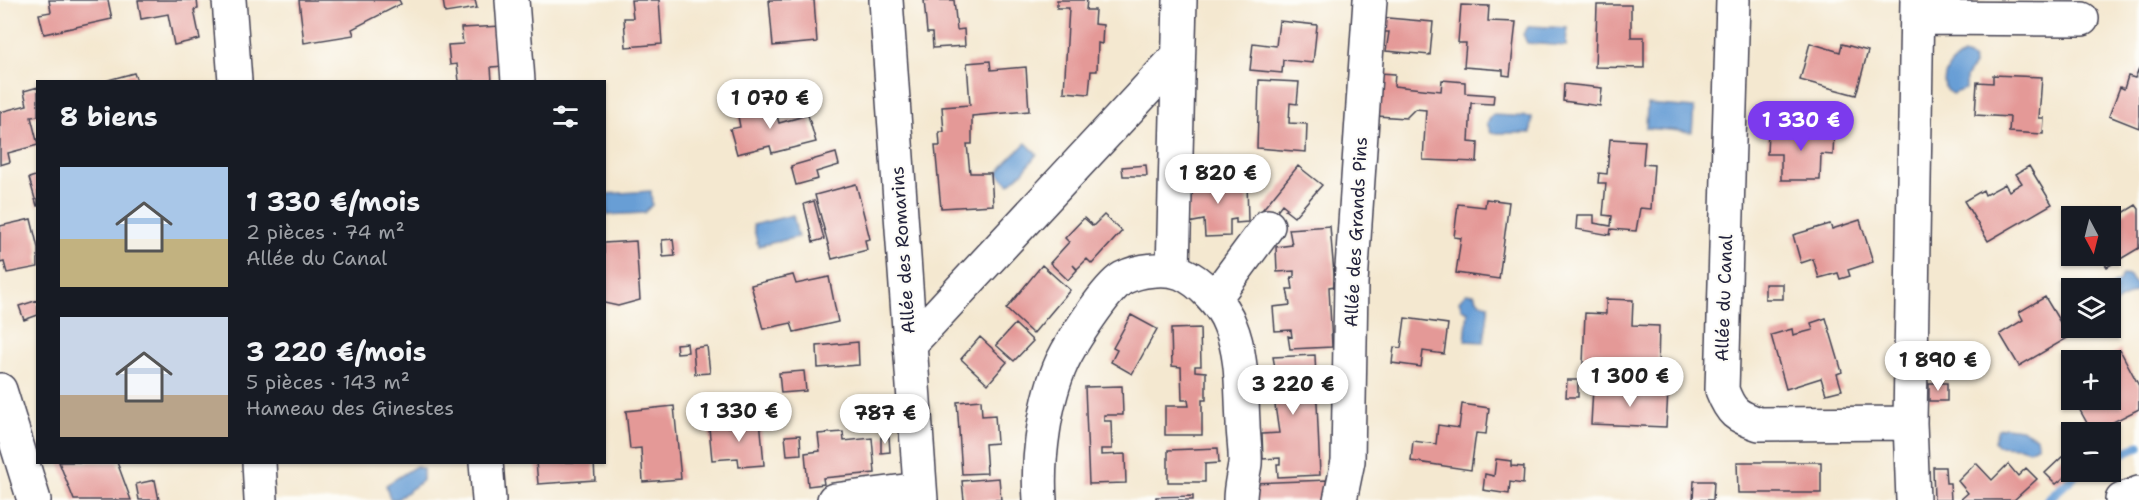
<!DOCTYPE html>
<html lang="fr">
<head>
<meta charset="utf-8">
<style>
  :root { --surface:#171b24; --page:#20242c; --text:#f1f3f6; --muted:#9ea1a6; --accent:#7c3aed }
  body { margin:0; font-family:"Shantell Sans",sans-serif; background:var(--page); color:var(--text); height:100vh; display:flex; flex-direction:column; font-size:22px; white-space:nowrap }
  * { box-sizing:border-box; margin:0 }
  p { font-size:20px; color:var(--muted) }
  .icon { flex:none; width:33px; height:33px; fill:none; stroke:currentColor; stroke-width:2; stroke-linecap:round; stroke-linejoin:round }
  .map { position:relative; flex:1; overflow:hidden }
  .details { position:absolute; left:36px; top:80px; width:570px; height:384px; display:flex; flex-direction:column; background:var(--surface); border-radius:0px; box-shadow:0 2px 4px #0004 }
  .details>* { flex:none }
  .needle { width:39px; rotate:173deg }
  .tools { position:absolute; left:2061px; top:206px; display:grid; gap:12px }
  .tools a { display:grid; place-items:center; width:60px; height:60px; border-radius:0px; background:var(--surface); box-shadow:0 2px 4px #0004; font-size:30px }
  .price { position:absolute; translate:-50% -51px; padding:0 14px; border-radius:21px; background:#fff; color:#222; font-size:20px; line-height:39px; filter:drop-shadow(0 2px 3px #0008) }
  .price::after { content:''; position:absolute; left:50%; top:36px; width:18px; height:14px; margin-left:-9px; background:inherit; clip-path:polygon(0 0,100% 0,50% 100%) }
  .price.on { background:var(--accent); color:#fff }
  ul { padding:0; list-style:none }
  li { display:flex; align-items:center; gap:18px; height:150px; padding:0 24px }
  li span { display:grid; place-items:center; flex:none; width:168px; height:120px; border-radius:0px; color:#555 }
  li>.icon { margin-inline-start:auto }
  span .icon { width:72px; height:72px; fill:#fffc; stroke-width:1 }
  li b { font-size:26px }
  h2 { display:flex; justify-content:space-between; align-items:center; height:72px; padding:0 24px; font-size:26px }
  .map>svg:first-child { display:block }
  .water { fill:#689ed5; stroke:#456088; stroke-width:1.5 }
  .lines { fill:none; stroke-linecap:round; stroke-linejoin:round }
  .stream { stroke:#689ed5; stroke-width:9 }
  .building { fill:#e49997 }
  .minor-casing { stroke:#424051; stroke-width:36 }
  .minor { stroke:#fff; stroke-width:33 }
  .labels { text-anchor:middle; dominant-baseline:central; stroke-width:4.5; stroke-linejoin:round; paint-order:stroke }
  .street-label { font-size:18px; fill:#22223b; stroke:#fdfcf7 }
</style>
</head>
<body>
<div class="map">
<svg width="2139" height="500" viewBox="0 0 2139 500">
  <rect width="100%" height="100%" fill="#fdfcf7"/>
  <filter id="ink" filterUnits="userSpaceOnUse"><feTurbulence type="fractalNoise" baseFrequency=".0167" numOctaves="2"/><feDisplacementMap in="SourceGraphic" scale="12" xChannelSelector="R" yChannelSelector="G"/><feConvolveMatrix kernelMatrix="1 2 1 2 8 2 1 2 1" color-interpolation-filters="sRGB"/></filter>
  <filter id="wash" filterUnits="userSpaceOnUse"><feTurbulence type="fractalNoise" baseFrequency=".008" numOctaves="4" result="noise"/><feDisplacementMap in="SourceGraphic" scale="24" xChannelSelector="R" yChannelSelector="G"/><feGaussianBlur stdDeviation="1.35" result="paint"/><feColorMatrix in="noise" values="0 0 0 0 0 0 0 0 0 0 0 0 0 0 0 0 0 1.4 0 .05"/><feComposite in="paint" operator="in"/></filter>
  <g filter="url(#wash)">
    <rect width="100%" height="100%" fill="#f4e8d0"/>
    <path class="water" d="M1529 26 1567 28 1566 46 1527 43 1523 34Z
      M1963 55 1973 59 1974 65 1966 77V89L1952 94 1946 90C1940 75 1950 62 1963 55Z
      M1647 104 1694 108 1692 132 1646 128Z
      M1492 115 1532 117 1531 133H1491L1487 123Z
      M1026 143 1037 154 1023 172 1009 184 998 173 1007 161Z
      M651 191 652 205 644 213 607 215 605 194Z
      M793 215 798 237 758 246 753 225Z
      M2122 275 2130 276 2138 290 2111 306 2110 288H2106L2119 282Z
      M1466 293 1474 294 1479 302 1489 305 1484 342 1465 341 1468 312 1462 309 1459 301Z
      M2005 427 2021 429 2036 437 2038 445 2029 450 2020 447 1997 446 1994 441 1998 429Z
      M416 466 423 469V479C417 487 406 491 398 499H390L386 485Z"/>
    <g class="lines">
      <path class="stream" d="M2110 458 2139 446
        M2047 500 2080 471"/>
    </g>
    <g id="blocks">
      <path class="building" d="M49 0H108L112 19 44 34 39 14 51 12Z
        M138 0H197L198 9 194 10 200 39 174 45 168 14 141 19Z
        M299 0H399L401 4 352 29 354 35 304 43Z
        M443 0H475L477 8 445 13Z
        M631 0H659L662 44 626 47 624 18H633Z
        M769 0H814L817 42 773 46Z
        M924 0H954L957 30 964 29 965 46 933 48 932 33H927Z
        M1057 0H1087L1086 10H1095L1094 24 1103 25 1102 44 1098 43 1097 71H1091L1089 94 1064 92 1069 8H1057Z
        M1461 5 1489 6 1488 21 1516 22 1510 76 1503 75V70L1464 67 1466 43H1458Z
        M1597 5H1631V37H1644V68L1595 67Z
        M1388 18 1433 22 1430 55 1386 51 1389 32H1380L1382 21Z
        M1279 21 1317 25 1313 63 1283 60 1282 73 1250 70 1253 43 1276 46Z
        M503 26 505 66 491 67 492 81H459L457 64 450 65 448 45 463 44 461 28Z
        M1810 43 1840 52 1842 44 1868 51 1856 95 1800 80Z
        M990 61 991 70 1026 67 1029 111 972 116V144H967L970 173H991L993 205 941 208 935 146H940L939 132H944L942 107 970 105 967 63Z
        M2139 68V128L2109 116 2120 87 2124 89 2128 76 2135 78Z
        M134 73 137 81H108V80Z
        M1378 73 1395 74 1394 86 1441 91 1442 80 1465 82V93L1494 95 1493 104 1471 103 1469 142 1478 143 1477 162 1423 160 1426 110 1415 109 1406 118 1377 116Z
        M1993 75 2042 77 2039 118H2044L2043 134 2009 132 2010 117 1975 115 1977 82 1993 83Z
        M1259 80 1299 82 1297 104 1290 103 1289 123 1307 124 1306 152 1257 148Z
        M1564 84 1602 88 1600 106 1563 101Z
        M38 87V116L31 117 38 145 8 153 10 162 0 165V112L27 105 24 91Z
        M773 101 779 123 808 115 816 142 772 153 770 146 737 154 730 129 740 127 737 111Z
        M1768 130H1834L1833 155 1821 154 1820 180H1781V154H1767Z
        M1610 139 1645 141 1643 164 1654 165 1651 209 1640 208 1636 231 1611 229 1610 235 1576 229 1577 215H1594V223L1611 226 1612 216 1603 215 1606 183H1598L1599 173 1607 174Z
        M836 153 839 165 816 172 818 179 796 185 791 166Z
        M1146 165 1147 176H1123L1122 167Z
        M1298 166 1322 185 1294 217 1285 210 1287 208 1282 204 1272 217 1263 209Z
        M2029 166 2052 204 1988 241 1964 201 1983 190 1985 195 2005 184 2009 191 2022 183 2016 174Z
        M38 175V206H37L29 178Z
        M1247 180 1248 222 1236 223V219L1230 220V236L1205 237 1204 220 1188 223 1187 181Z
        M856 184 870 239 865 240 867 250 832 259 815 195Z
        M1486 199 1509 202 1499 279 1456 273 1461 238 1454 237 1458 204 1485 207Z
        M814 201 824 239 813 242 804 204Z
        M2136 205 2139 209V248L2107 267 2099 255H2110V216H2105L2110 211 2115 218Z
        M1104 215 1122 231 1092 264 1087 259 1077 269 1073 265 1077 270 1068 280 1050 263 1069 242 1065 238 1084 218 1093 226Z
        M31 219 38 248V267L7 273 4 262 0 263V226Z
        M1860 220 1873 262 1848 270 1850 276 1840 279 1838 273 1819 278 1813 259 1801 263 1793 235 1830 224 1832 229Z
        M1330 226 1335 286 1329 287 1332 347 1290 349 1288 336 1292 337 1291 330 1275 331 1273 307 1290 305 1287 289H1293L1291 277H1294V271L1277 272 1276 247 1292 245 1289 229Z
        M673 239 675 256 663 257 662 240Z
        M636 241 640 300 618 306 604 303V243Z
        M1042 265 1070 290 1033 334 1006 309Z
        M793 275 796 284 829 277 838 322 794 332 791 323 763 329 751 285Z
        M1765 284H1783V299H1765Z
        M2045 297 2069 337 2019 366 2000 334 2023 320 2019 312Z
        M1606 299 1633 300 1632 325 1659 326 1658 367 1583 364 1585 313 1606 314Z
        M38 300V315L24 320 19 306Z
        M1131 315 1157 329 1132 374 1111 362 1117 350 1113 348Z
        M1405 318 1448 324 1444 354 1423 351 1421 367 1392 363 1394 347 1401 348Z
        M1826 318 1842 372 1837 374 1842 390 1826 394 1821 378 1786 389 1771 335 1792 329 1793 335 1813 330 1811 323Z
        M1015 324 1033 341 1014 361 996 345Z
        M1200 328 1201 366H1195V371L1206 372V400H1202V435H1165V406H1189L1188 400H1182L1181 367 1172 366 1171 329Z
        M980 337 1007 362 988 384 961 359Z
        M858 342 859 365 818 368 817 346Z
        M687 343 688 352 677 353 676 344Z
        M707 346 710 373 695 374 693 348Z
        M2120 350 2139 386V409L2107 425 2110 432H2092L2076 403 2083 399H2110V360H2101Z
        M1315 355 1320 475 1278 477 1277 464H1280V458L1263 459 1262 434 1279 433 1275 405 1278 404V399H1262L1261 374 1276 373 1273 357Z
        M804 371 806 391 781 393 779 373Z
        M1567 380H1578V397H1566Z
        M1929 383H1947V401H1929Z
        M1122 386 1123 415H1104V421H1111L1112 449H1101V455L1125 454 1126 483 1089 484 1085 387Z
        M1593 388 1668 391 1666 427 1591 424Z
        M981 400 982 416 995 415 997 443 985 444 987 473 962 474 957 402Z
        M1462 404 1489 408 1486 434 1476 433 1471 470 1411 461 1413 441 1436 444 1438 425 1459 428Z
        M674 406 681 479 643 482 641 448 630 449 626 411Z
        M760 418 764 465 739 467 738 458 712 460 709 428 737 426 736 420Z
        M843 432 844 441 872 438 875 473 823 478 824 484 808 486 805 453 820 451 818 434Z
        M800 435 801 454 787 455 785 436Z
        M881 437H889L890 452 881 453Z
        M1218 448 1219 463 1205 464V482H1168V450Z
        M2063 456 2072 471 2056 484 2045 473Z
        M1496 459 1511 461V466L1524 467 1523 484 1510 482 1509 494 1483 490 1485 474 1494 476Z
        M59 462H117L131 500H74Z
        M536 462H594L595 480 538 484Z
        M1737 462H1821V493H1738Z
        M1976 463 1992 480 2008 464 2018 476 2026 468 2037 479 2014 500H1960L1968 493 1958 481Z
        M1933 467H1945L1946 483H1950L1951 500H1934Z
        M999 478 1001 500H964L962 481Z
        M155 480 159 500H139L136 484Z
        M1328 480V500H1254L1253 483Z
        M1694 481H1714L1713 500H1693Z
        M1193 496V500H1156V497Z"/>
    </g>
  </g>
  <g filter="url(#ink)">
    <use href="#blocks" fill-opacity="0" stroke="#424051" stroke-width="1.5"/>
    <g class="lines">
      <defs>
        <path id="minor" d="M229 0 235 81
          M512 0 518 81
          M886 0 921 500
          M1733 0 1722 390C1731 413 1736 416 1759 424L1910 423 1917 0
          M1917 18 2082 19
          M1173 270 1180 0
          M1214 299 1268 226
          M910 344 1177 57
          M0 390 34 500
          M1910 423 1913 500
          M259 462 261 500
          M486 462 489 500
          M834 500 920 489
          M1040 500C1037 459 1045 399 1062 362 1071 343 1106 288 1123 278 1139 270 1165 267 1181 273 1200 281 1223 305 1230 325 1243 356 1241 390 1243 423 1243 436 1246 451 1245 464 1243 477 1240 487 1240 500
          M1340 500 1348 461 1351 283 1370 0
          M2122 500 2139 493"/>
      </defs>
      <use href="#minor" class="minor-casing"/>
      <use href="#minor" class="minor"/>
    </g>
  </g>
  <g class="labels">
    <g class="street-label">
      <text transform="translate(1356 232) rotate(-87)">Allée des Grands Pins</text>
      <text transform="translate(903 250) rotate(-94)">Allée des Romarins</text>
      <text transform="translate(1724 298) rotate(-88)">Allée du Canal</text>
    </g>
  </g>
</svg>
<div class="tools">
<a><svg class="needle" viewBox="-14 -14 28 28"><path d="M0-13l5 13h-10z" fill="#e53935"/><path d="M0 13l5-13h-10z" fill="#9ea1a6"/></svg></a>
<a><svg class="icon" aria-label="layers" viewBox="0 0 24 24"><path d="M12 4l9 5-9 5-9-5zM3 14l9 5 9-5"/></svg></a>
<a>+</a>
<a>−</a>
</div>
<b class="price" style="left:770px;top:130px">1 070 €</b>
<b class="price on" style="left:1801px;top:152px">1 330 €</b>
<b class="price" style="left:1218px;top:205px">1 820 €</b>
<b class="price" style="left:1938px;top:392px">1 890 €</b>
<b class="price" style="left:1630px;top:408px">1 300 €</b>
<b class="price" style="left:1293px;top:416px">3 220 €</b>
<b class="price" style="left:739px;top:443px">1 330 €</b>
<b class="price" style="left:885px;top:445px">787 €</b>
<section class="details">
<h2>8 biens<svg class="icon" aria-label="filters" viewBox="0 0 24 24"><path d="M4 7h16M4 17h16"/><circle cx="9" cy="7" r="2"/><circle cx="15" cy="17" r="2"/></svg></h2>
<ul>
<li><span style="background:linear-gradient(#a9c7e8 60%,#c2b280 0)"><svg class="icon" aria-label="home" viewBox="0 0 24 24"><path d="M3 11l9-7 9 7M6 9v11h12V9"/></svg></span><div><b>1 330 €/mois</b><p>2 pièces · 74 m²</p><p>Allée du Canal</p></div></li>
<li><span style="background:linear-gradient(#c9d6e8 65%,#b9a48a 0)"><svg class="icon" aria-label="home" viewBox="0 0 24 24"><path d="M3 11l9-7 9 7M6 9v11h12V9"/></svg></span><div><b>3 220 €/mois</b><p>5 pièces · 143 m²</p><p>Hameau des Ginestes</p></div></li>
</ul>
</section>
</div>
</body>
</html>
